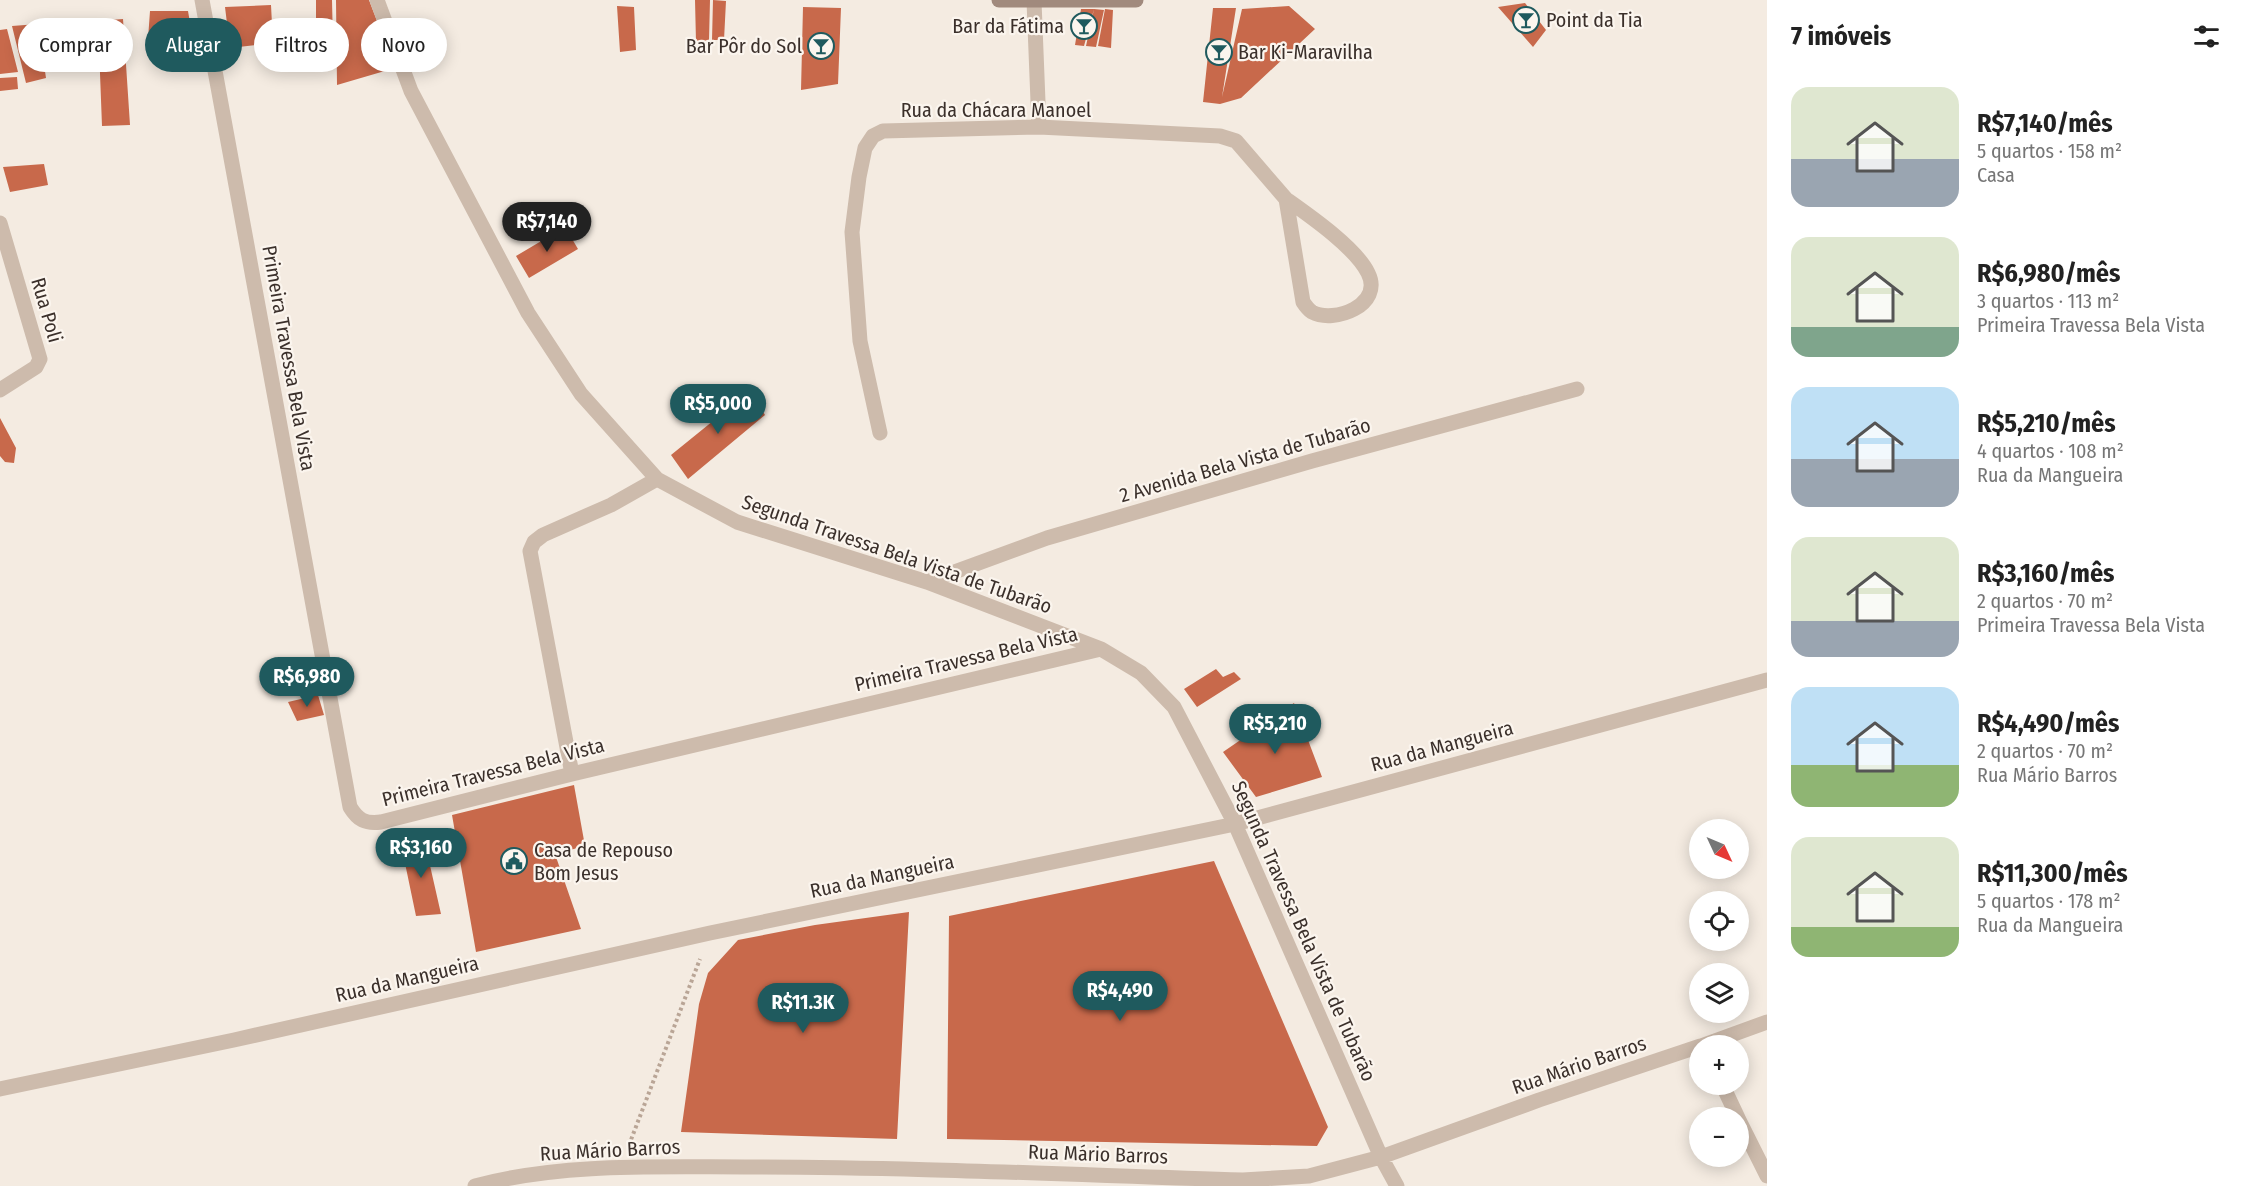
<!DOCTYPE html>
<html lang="pt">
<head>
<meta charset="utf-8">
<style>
  :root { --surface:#fff; --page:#f2f2f2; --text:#222; --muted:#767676; --accent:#1f5a5e }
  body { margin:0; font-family:"Fira Sans Condensed",sans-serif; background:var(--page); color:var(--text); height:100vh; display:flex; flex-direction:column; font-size:22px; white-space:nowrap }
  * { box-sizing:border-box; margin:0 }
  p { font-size:20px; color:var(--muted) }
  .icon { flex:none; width:33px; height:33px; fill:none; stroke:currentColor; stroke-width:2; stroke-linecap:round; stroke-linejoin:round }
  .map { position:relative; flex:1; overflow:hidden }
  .details { display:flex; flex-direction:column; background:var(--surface); width:480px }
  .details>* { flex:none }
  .hud { position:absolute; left:18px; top:18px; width:570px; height:54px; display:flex; gap:12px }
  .needle { width:39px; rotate:134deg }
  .controls { position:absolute; left:1689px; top:819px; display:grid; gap:12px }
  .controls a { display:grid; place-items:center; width:60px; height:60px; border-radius:50%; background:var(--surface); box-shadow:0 3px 15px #0003; font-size:30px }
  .price { position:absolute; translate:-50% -51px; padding:0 14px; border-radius:21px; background:var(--accent); color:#fff; font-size:20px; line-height:39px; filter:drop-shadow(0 2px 3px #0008) }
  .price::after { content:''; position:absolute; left:50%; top:36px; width:18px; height:14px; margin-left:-9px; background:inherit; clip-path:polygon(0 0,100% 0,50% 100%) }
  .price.selected { background:#222; color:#fff }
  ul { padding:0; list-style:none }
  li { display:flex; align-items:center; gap:18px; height:150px; padding:0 24px }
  li span { display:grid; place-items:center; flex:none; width:168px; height:120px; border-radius:18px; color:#555 }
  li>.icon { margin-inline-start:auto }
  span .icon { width:72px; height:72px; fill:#fffc; stroke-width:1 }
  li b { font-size:26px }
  h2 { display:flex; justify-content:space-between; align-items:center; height:72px; padding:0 24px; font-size:26px }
  .chip { padding:0 21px; border-radius:27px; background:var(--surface); box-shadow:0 3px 15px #0003; font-size:21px; line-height:54px }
  .chip.selected { background:var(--accent); color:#fff }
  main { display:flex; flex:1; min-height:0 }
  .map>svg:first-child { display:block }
  .building { fill:#c8694b }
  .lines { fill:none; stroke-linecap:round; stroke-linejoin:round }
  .path { stroke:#b9a596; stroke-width:4; stroke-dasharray:3 3; stroke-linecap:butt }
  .street { stroke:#cdbbac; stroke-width:15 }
  .secondary { stroke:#a18a7d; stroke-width:15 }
  .labels { text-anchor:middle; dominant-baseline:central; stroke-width:4.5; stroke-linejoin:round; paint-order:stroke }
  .poi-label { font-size:20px; fill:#3b302b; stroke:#fbf5ee; text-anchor:start }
  .street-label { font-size:20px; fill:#3b302b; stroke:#fbf5ee }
</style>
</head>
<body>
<main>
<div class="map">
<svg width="1767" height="1186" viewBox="0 0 1767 1186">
  <rect width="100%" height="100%" fill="#f4ebe1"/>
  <path class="building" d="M316 0H332L333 44H316Z
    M336 0H369L395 68 337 85Z
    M695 0H710L709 40 696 42Z
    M713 0 726 1 724 40H712Z
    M1525 3 1546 30 1533 47 1498 7Z
    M271 5 273 43 230 48 225 7Z
    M617 6 634 7 636 50 620 52Z
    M1289 6 1315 29 1241 98 1220 104 1203 102 1213 8H1236L1222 97 1242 9Z
    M803 7 841 8 838 84 801 90Z
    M1081 9H1094L1084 46 1075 45Z
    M1094 9 1104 10 1096 47 1086 46Z
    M1105 9 1113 10 1111 48 1098 46Z
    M150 11H188L194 46 147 53Z
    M67 18 91 21 92 67 77 68Z
    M123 19 130 125 102 126 98 21Z
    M38 24 46 78 26 83 12 26Z
    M7 29 18 72 0 74V30Z
    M17 77 18 89 0 91V78Z
    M44 164 48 185 10 192 3 167Z
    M565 227 578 249 529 278 516 256Z
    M750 391 765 415 688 479 671 455Z
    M0 418 16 448 14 463 5 462 0 456Z
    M1216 669 1223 677 1234 672 1241 679 1197 707 1184 689Z
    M318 695 324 715 297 721 288 702Z
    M1294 703 1322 777 1256 797 1223 752Z
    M574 785 585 846 555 854 581 929 476 952 452 815Z
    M424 839 441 914 416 916 401 844Z
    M1214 861 1328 1127 1317 1146 947 1139 949 916Z
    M909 912 897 1139 681 1132 699 1004 708 973 738 940 815 925Z"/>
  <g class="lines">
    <path class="path" d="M629 1145 700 959"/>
    <path class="street" d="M202 0 350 807C358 820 365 824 381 822L572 774 1101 649
      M377 0 411 91 528 313 581 394 657 479 737 522 927 582 1101 649 1141 673 1174 707 1235 824 1381 1157 1397 1186
      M1034 1 1039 127
      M0 223 40 359 36 367 0 390
      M880 433 860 341 852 232 859 177 865 148 873 136 883 131 1039 127 1220 136 1236 141 1286 199 1303 302C1305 305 1309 310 1312 312 1334 324 1384 305 1368 273 1356 248 1310 216 1286 199
      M927 582 1047 538 1312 461 1577 389
      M572 774 530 551 534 542 543 535 611 505 657 479
      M1701 1046 1767 1022
      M1722 1084 1738 1118
      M0 1089 234 1040 710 933 1235 824 1767 680
      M1738 1118 1767 1176
      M475 1186C560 1163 657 1167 745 1167 911 1167 1077 1175 1243 1180L1309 1176 1381 1157 1539 1100 1700 1046"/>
    <path class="secondary" d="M999 0H1136"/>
  </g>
  <defs>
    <symbol id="bar-ring" viewBox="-11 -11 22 22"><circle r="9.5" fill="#fbf5ee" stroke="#1f5a5e" stroke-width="1.5"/><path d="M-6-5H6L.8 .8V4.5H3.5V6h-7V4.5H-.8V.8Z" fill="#1f5a5e"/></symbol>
    <symbol id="civic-ring" viewBox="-11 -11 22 22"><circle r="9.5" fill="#fbf5ee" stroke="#1f5a5e" stroke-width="1.5"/><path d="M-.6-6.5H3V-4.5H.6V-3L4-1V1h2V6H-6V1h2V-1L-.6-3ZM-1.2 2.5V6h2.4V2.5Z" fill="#1f5a5e"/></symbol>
  </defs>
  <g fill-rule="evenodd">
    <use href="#bar-ring" x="1511" y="5" width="30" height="30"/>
    <use href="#bar-ring" x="1069" y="11" width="30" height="30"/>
    <use href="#bar-ring" x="806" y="31" width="30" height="30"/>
    <use href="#bar-ring" x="1204" y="37" width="30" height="30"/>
    <use href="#civic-ring" x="499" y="846" width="30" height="30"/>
  </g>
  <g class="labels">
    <g class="poi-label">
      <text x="1546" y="20">Point da Tia</text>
      <text x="1064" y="26" text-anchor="end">Bar da Fátima</text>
      <text x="802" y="46" text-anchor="end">Bar Pôr do Sol</text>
      <text x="1238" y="52">Bar Ki-Maravilha</text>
      <text x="534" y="850">Casa de Repouso<tspan x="534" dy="23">Bom Jesus</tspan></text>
    </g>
    <g class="street-label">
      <text x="996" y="110">Rua da Chácara Manoel</text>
      <text transform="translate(47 310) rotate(74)">Rua Poli</text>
      <text transform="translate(289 358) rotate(80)">Primeira Travessa Bela Vista</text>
      <text transform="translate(1245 460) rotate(-16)">2 Avenida Bela Vista de Tubarão</text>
      <text transform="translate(897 554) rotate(19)">Segunda Travessa Bela Vista de Tubarão</text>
      <text transform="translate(966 659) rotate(-13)">Primeira Travessa Bela Vista</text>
      <text transform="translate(1442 746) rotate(-15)">Rua da Mangueira</text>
      <text transform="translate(493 772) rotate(-14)">Primeira Travessa Bela Vista</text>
      <text transform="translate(882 876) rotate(-12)">Rua da Mangueira</text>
      <text transform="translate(1304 931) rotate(66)">Segunda Travessa Bela Vista de Tubarão</text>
      <text transform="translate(407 979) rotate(-13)">Rua da Mangueira</text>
      <text transform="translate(1579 1065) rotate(-19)">Rua Mário Barros</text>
      <text transform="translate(610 1150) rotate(-3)">Rua Mário Barros</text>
      <text transform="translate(1098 1154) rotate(2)">Rua Mário Barros</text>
    </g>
  </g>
</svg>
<div class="controls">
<a><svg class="needle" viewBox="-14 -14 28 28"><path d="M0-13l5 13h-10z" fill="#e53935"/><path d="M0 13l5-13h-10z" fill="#767676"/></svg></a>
<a><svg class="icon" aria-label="locate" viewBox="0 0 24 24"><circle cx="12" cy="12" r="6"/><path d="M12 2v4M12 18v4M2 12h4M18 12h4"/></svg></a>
<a><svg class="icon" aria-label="layers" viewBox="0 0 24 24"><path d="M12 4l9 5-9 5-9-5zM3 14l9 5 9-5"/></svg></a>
<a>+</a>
<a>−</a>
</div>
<b class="price selected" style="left:547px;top:253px">R$7,140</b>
<b class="price" style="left:718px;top:435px">R$5,000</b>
<b class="price" style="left:307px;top:708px">R$6,980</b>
<b class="price" style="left:1275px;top:755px">R$5,210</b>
<b class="price" style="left:421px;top:879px">R$3,160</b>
<b class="price" style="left:1120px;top:1022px">R$4,490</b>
<b class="price" style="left:803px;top:1034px">R$11.3K</b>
<div class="hud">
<a class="chip">Comprar</a>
<a class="chip selected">Alugar</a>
<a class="chip">Filtros</a>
<a class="chip">Novo</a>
</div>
</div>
<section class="details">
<h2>7 imóveis<svg class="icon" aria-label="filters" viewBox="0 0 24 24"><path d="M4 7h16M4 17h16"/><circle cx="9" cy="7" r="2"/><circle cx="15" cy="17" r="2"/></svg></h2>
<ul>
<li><span style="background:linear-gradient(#dfe7d0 60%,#9aa5b1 0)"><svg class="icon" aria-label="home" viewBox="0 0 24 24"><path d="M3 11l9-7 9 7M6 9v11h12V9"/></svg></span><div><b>R$7,140/mês</b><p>5 quartos · 158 m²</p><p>Casa</p></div></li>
<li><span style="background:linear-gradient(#dfe7d0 75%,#7fa58c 0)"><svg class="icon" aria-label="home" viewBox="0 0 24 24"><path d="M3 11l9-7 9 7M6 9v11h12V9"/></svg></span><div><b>R$6,980/mês</b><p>3 quartos · 113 m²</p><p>Primeira Travessa Bela Vista</p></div></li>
<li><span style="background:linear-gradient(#bfe0f5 60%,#9aa5b1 0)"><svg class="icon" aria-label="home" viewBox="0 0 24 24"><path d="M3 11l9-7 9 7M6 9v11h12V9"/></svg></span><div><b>R$5,210/mês</b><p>4 quartos · 108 m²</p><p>Rua da Mangueira</p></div></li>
<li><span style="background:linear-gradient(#dfe7d0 70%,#9aa5b1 0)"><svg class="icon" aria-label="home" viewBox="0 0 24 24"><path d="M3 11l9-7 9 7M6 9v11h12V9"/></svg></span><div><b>R$3,160/mês</b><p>2 quartos · 70 m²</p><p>Primeira Travessa Bela Vista</p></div></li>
<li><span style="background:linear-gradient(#bfe0f5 65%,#8fb573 0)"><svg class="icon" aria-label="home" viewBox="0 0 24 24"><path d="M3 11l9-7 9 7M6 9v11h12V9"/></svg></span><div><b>R$4,490/mês</b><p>2 quartos · 70 m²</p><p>Rua Mário Barros</p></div></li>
<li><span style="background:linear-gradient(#dfe7d0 75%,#8fb573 0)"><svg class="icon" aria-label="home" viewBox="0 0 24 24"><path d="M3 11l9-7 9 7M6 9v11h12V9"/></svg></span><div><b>R$11,300/mês</b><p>5 quartos · 178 m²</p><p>Rua da Mangueira</p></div></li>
</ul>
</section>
</main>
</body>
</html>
